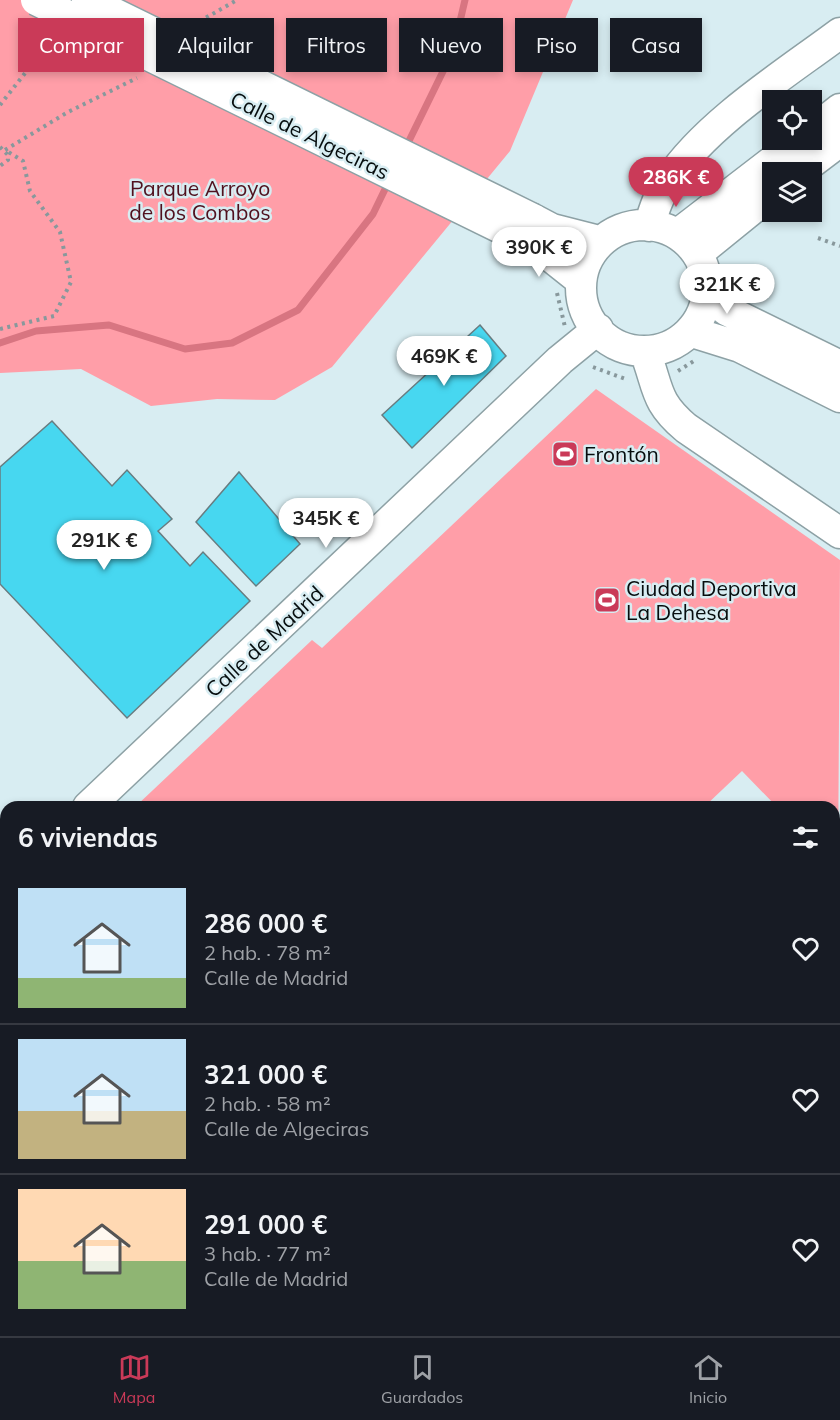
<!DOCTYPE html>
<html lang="es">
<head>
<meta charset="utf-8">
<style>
  :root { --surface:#171b24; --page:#242831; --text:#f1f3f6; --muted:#9ea1a6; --line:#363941; --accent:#ca3a58 }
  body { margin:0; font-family:Mulish,sans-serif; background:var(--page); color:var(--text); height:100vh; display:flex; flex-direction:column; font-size:22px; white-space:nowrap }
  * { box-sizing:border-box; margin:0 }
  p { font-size:20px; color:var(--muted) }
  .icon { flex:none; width:33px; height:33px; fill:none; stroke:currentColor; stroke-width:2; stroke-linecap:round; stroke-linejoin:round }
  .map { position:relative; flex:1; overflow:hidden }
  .sheet { position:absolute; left:0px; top:801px; width:840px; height:536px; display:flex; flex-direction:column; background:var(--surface); border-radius:18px 18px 0 0; box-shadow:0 3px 9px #0003 }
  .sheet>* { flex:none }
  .banner { position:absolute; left:18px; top:18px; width:804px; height:54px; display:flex; gap:12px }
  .fabs { position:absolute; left:762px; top:90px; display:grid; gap:12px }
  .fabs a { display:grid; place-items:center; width:60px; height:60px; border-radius:0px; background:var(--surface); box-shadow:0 3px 9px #0003; font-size:30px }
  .price { position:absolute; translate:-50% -51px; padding:0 14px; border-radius:21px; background:#fff; color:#222; font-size:20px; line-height:39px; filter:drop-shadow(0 2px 3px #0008) }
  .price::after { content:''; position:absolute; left:50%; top:36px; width:18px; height:14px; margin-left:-9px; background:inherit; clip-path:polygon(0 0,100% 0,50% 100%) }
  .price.selected { background:var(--accent); color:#fff }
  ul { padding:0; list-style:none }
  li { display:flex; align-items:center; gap:18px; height:150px; padding:0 18px }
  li+li { border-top:2px solid var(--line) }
  li span { display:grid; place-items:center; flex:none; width:168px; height:120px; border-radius:0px; color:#555 }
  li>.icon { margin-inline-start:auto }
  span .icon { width:72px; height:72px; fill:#fffc; stroke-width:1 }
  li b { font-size:26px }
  h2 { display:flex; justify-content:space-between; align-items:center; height:72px; padding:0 18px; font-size:26px }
  .pill { padding:0 21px; border-radius:0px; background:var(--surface); box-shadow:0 3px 9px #0003; font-size:21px; line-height:54px }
  .pill.selected { background:var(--accent); color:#fff }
  .menu { display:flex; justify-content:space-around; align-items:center; height:84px; border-top:2px solid var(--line); background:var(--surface); font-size:16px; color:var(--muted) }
  .menu a { display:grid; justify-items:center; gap:3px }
  .menu .selected { color:var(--accent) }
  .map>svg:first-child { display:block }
  .green { fill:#ff9ea8 }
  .water { fill:#d87581 }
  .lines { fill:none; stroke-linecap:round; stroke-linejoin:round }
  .stream { stroke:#d87581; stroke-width:7 }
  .building { fill:#47d7f0; stroke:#687c80; stroke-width:1.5 }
  .minor-casing { stroke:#8da1a5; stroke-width:33 }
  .path { stroke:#88989c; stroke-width:4; stroke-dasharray:3 4.5; stroke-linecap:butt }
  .minor { stroke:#fff; stroke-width:30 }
  .minor-bridge-casing { stroke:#8da1a5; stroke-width:33; stroke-linecap:butt }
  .minor-bridge { stroke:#fff; stroke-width:30 }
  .labels { text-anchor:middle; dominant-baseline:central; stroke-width:5; stroke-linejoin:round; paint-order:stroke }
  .street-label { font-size:21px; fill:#060d0e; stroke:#d8edf2 }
  .park-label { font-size:21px; fill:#50111e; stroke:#d8edf2 }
  .poi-label { font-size:21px; fill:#060d0e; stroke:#d8edf2; text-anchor:start }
</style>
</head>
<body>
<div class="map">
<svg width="840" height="1336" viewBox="0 0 840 1336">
  <rect width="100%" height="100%" fill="#d8edf2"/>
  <path class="green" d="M0 0H573L510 151 332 367 275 400 217 399 151 406 81 369 0 373Z
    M596 389 840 560 838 872 834 867V807H777L742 771 704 807H135L312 640 322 648Z
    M6 928V1330L158 1331 152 1336H0V934Z"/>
  <path class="water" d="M6 1185V1265H0V1186Z"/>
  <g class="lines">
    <path class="stream" d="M406 147 453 51 465 0
      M0 343 36 331 109 325 185 349 232 343 298 310 373 214 389 181"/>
  </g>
  <path class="building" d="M480 325 506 356 412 448 382 415Z
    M52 421 112 486 127 470 172 519 158 531 190 566 203 552 250 601 127 718 0 584V467Z
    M239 472 300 544 256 586 196 522Z"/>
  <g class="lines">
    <defs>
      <path id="minor" d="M812 131 840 109
        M799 172 840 141
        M533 219 552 229 599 241
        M581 288a63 63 0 1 1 126 0a63 63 0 1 1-126 0Z
        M649 226C654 210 659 194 669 180 707 123 785 74 840 33
        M678 234 800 140
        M523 239 540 248 579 279
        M698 253 772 193
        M706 282 726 310 840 366
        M692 332 740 347 840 397
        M645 352C659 388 654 401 686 428L840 533
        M88 807 560 360 598 329
        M0 890 6 885
        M834 901 840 896
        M834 1299 840 1293
        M380 1336 386 1330
        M796 1336 802 1330"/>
    </defs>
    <use href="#minor" class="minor-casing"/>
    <path class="path" d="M193 25 237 0
      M0 105 55 35
      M0 147 8 155V160L0 166
      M818 238 840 246
      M557 293 565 327
      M0 329 54 316 71 282 60 232 30 191 23 161 5 150 68 112 137 78
      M593 367 628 380
      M678 371 697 359
      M834 1264 840 1259
      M760 1336 765 1330"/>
    <use href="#minor" class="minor"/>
    <defs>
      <path id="minor-bridge" d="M36 0 523 239
        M87 0 533 219"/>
    </defs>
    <use href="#minor-bridge" class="minor-bridge-casing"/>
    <use href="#minor-bridge" class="minor-bridge"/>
  </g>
  <defs>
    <symbol id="stadium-square" viewBox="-11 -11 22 22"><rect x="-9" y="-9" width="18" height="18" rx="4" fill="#ca3a58" stroke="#d8edf2"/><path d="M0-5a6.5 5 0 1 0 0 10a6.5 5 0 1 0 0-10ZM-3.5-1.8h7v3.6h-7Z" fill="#fff"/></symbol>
  </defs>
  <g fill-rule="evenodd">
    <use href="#stadium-square" x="550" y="439" width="30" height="30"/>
    <use href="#stadium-square" x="592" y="585" width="30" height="30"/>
  </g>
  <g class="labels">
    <g class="street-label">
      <text transform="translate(310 135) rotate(26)">Calle de Algeciras</text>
      <text transform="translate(264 641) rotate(-43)">Calle de Madrid</text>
    </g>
    <g class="park-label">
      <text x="200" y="188">Parque Arroyo<tspan x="200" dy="24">de los Combos</tspan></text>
    </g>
    <g class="poi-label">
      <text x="584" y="454">Frontón</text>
      <text x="626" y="588">Ciudad Deportiva<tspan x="626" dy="24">La Dehesa</tspan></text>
    </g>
  </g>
</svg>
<div class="fabs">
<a><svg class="icon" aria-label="locate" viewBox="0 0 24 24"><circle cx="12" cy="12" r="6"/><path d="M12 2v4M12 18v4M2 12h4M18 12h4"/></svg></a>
<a><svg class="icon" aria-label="layers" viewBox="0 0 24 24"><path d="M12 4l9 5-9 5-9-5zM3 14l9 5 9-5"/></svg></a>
</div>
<b class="price selected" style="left:676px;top:208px">286K €</b>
<b class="price" style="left:539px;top:278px">390K €</b>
<b class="price" style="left:727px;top:315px">321K €</b>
<b class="price" style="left:444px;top:387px">469K €</b>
<b class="price" style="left:326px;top:549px">345K €</b>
<b class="price" style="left:104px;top:571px">291K €</b>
<div class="banner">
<a class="pill selected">Comprar</a>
<a class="pill">Alquilar</a>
<a class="pill">Filtros</a>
<a class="pill">Nuevo</a>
<a class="pill">Piso</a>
<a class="pill">Casa</a>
</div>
<section class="sheet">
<h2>6 viviendas<svg class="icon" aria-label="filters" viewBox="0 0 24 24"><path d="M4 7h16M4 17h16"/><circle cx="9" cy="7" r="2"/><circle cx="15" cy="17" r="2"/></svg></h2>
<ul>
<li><span style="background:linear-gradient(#bfe0f5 75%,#8fb573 0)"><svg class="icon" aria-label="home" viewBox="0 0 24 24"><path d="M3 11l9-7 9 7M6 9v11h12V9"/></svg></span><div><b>286 000 €</b><p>2 hab. · 78 m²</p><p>Calle de Madrid</p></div><svg class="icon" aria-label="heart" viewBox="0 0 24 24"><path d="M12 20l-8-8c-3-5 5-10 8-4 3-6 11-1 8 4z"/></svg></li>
<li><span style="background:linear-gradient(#bfe0f5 60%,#c2b280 0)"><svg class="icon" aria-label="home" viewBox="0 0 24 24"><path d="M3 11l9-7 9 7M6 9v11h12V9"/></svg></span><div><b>321 000 €</b><p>2 hab. · 58 m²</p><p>Calle de Algeciras</p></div><svg class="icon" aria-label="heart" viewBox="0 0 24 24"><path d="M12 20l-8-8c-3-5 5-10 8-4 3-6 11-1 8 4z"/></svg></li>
<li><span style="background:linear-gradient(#ffd9b3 60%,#8fb573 0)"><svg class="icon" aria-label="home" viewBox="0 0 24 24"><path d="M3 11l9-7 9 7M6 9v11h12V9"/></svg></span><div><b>291 000 €</b><p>3 hab. · 77 m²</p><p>Calle de Madrid</p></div><svg class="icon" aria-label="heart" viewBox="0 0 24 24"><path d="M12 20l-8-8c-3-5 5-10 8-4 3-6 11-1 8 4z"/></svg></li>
</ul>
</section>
</div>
<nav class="menu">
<a class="selected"><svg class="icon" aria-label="map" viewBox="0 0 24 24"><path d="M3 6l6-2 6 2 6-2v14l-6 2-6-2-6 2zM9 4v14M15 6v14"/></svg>Mapa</a>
<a><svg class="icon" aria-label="saved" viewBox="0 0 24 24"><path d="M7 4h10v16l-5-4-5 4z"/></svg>Guardados</a>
<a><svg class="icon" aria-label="home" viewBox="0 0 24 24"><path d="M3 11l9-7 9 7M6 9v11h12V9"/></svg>Inicio</a>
</nav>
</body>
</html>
